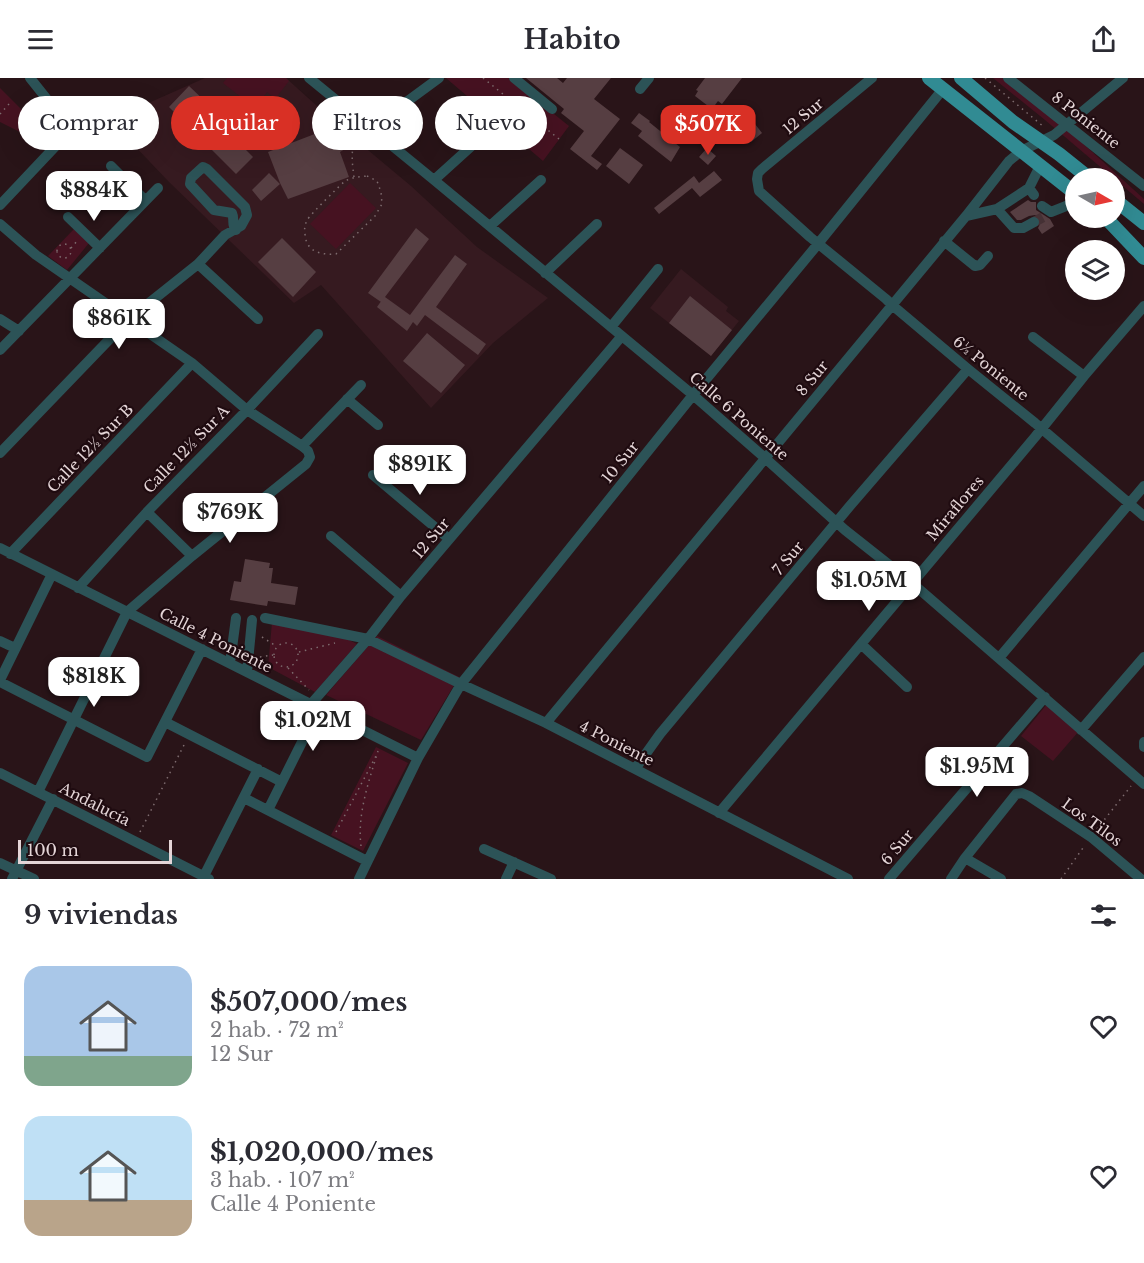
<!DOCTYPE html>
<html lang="es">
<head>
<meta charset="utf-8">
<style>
  :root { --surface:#fff; --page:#f7f7f7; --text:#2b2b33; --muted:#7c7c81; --accent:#d93025 }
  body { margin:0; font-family:"Libre Baskerville",serif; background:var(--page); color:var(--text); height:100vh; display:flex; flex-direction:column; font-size:22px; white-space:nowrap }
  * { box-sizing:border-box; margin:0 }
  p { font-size:20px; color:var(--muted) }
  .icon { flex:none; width:33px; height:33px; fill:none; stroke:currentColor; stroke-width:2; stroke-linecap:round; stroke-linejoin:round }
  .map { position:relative; height:801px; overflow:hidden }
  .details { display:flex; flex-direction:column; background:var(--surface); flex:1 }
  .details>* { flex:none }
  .guide { position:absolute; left:18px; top:18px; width:600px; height:54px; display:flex; gap:12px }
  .needle { width:39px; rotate:99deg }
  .buttons { position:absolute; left:1065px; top:90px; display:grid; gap:12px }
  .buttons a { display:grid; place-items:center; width:60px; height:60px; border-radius:50%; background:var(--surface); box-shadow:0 6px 24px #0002; font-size:30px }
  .scale { position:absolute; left:18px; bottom:15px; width:154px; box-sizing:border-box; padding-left:6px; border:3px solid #e4d5d7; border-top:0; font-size:16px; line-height:21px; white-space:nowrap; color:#e4d5d7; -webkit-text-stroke:4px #1f0b10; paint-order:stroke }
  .price { position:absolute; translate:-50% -51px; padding:0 14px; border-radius:12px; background:#fff; color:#222; font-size:20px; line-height:39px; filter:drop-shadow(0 2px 3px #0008) }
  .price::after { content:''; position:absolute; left:50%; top:36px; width:18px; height:14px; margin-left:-9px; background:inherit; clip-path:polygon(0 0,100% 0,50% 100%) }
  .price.selected { background:var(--accent); color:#fff }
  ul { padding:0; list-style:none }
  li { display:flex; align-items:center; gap:18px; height:150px; padding:0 24px }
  li span { display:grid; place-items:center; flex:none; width:168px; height:120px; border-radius:18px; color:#555 }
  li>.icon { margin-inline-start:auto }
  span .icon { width:72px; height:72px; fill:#fffc; stroke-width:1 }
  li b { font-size:26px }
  h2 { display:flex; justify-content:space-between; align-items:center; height:72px; padding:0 24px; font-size:26px }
  .chip { padding:0 21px; border-radius:27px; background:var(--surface); box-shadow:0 6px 24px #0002; font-size:21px; line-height:54px }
  .chip.selected { background:var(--accent); color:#fff }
  header { display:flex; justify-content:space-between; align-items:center; height:78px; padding:0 24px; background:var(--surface); font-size:27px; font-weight:700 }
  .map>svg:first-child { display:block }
  .built { fill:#361a20 }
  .green { fill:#461221 }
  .building { fill:#563e42 }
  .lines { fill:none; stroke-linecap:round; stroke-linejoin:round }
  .minor-tunnel { stroke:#453135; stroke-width:10; stroke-dasharray:10 5; stroke-linecap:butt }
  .path { stroke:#7e6c6f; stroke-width:1.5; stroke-dasharray:1.5 4.5; stroke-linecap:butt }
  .minor { stroke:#2c5357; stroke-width:10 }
  .major { stroke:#318b93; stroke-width:14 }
  .labels { text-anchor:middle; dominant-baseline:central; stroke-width:4.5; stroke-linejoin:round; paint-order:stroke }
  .street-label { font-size:15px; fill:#e4d5d7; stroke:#1f0b10 }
</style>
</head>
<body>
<header><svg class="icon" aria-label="menu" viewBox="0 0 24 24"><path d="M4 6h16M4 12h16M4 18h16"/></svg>Habito<svg class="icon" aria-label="share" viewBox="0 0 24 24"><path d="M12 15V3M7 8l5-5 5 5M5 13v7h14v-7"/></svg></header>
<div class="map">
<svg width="1144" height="801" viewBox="0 0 1144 801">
  <rect width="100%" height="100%" fill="#291418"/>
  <path class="built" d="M205 0H286L338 47 411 108 477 169 548 220 493 265 431 330 321 207 294 225 169 104 110 42Z
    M681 191 728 229 726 233 739 243 711 278 650 230Z"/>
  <path class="green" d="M227 0H286L289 3 275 21 267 14 255 30 223 5Z
    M446 0H509L569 48 543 83Z
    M993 0H1003L1067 51 1144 121V126L1045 42Z
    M0 10 37 47 28 58 0 44Z
    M350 105 376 130 336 171 310 146Z
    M74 151 89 165 67 192 48 178Z
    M272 544 337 556 357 566 315 614 268 589Z
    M377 558 459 599 421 662 326 617Z
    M1047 626 1079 653 1053 683 1021 658Z
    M376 669 408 685 363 773 331 757Z"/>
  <path class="building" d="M526 0H557L563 5 567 0H611L594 21 620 41 591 78 602 86 597 92 570 71 584 53 561 35 564 31Z
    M705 0H742L722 26 718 23 712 31 695 18 698 13 696 12Z
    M189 8 209 27 205 31 253 79 236 96 169 29Z
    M639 35 650 43 649 44 680 69 671 84 638 58 642 53 631 45Z
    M755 46 762 55 751 64 744 55Z
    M338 47 345 71 340 74 349 99 288 121 280 105 268 74Z
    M620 70 643 87 629 106 606 88Z
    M707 70 716 78 708 87 699 79Z
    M714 93 722 102 700 119 692 110 659 136 654 130 694 98 699 105Z
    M269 95 280 106 261 123 252 112Z
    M1028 122 1031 124H1036V132L1050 141 1054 148 1042 156 1038 150 1041 144 1038 138 1035 137 1029 138 1021 142H1017L1010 134Z
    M416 150 429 161 385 219 410 237 455 177 467 186 436 229 486 266 478 277 425 237 417 248 413 244 407 253 377 229 384 219 381 224 368 215Z
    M282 160 316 194 293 219 258 184Z
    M690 218 732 252 711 278 669 245Z
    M427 255 465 287 441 315 403 283Z
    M245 481 270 485 269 490H273L271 505 298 509 295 527 268 523 267 528 230 522 234 503 241 504Z"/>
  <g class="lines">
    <path class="minor-tunnel" d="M1034 144 1047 137"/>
    <path class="path" d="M483 0 559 61
      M985 0 1044 49
      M0 36 9 26
      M1100 97 1105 100
      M367 98 377 103 381 114 382 126 375 138 336 176C321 177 306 174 305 156 304 151 305 147 307 142 311 136 338 109 344 104 351 99 359 99 367 98Z
      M354 99C352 84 350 69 358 55
      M57 173a7 7 0 1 1 14 0a7 7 0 1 1-14 0Z
      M71 170 78 162
      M262 559 276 568
      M274 577a12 12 0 1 1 24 0a12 12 0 1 1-24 0Z
      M299 574 335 565
      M260 579 273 577
      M288 590 309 612
      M1097 751 1131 708
      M140 754 185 665
      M336 754 377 676
      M361 768C357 736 369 703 378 673
      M1061 801 1085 767"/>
    <path class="minor" d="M30 0 58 35
      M309 0 434 102 693 317 765 380 845 452 912 505 1144 706
      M514 0 552 31
      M872 0 762 91 758 95 757 101 759 113 810 159 886 221 892 227 968 291 1035 345 1144 438
      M1008 0 1144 108
      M640 11 649 0
      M371 50 439 0
      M111 88 145 122
      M434 102 487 54
      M1029 110 997 131 1014 150H1023L1034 144
      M1034 117 1029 110 1040 88
      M0 127 67 56
      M1042 128 1051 134 1076 124
      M966 138 997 131
      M68 139 100 170
      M0 146 36 177 192 285 247 332 302 368 308 373 310 379 306 386 192 478 127 534 38 714
      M490 148 541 102
      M944 163 975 188 980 187 988 178
      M198 186 258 241
      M545 195 597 146
      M0 241 19 253
      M611 249 658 191
      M1033 259 1084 298
      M0 272 158 110
      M347 321 378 347
      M302 368 361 307
      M0 375 129 241 198 186 225 157 241 148 247 137 245 129 207 91 203 89 191 100 190 106 214 132 232 135C235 141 231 147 236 152
      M373 397 449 461
      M147 434 192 478
      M331 458 401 518
      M0 470 418 680
      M10 476 192 285
      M78 510 147 434 247 332 318 256
      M265 540 368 561 461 606 546 645 848 801
      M0 563 15 570
      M861 566 907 609
      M999 580 1144 408
      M230 585 236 540
      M247 594 252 542
      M0 602 52 496
      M0 604 147 679 202 571
      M311 626 368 561 401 518 621 259
      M165 644 282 704
      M546 645 966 138 1009 83 1021 73 1054 57 1123 0
      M1081 652 1144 579
      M1144 664V669
      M635 691 660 656 849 429 968 291
      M0 695 209 801
      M244 720 367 783
      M268 732 319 630
      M719 735 1035 359 1084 298 1144 228
      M484 771 551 801
      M965 780 1001 801
      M0 785 34 801
      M204 798 258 691
      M12 801 53 721
      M359 801 418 680 461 606 693 317 813 172 943 11
      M506 801 514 784
      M889 801 1045 619
      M951 801 965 780 1016 716 1022 715 1029 718 1091 759 1141 801"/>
    <path class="major" d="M929 0 1076 116
      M961 0 1013 44 1059 76 1089 100
      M1114 121 1144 145
      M1106 140 1144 180"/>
  </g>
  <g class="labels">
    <g class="street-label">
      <text transform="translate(803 38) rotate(-40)">12 Sur</text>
      <text transform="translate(1086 42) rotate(38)">8 Poniente</text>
      <text transform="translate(991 290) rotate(39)">6½ Poniente</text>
      <text transform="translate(812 300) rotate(-50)">8 Sur</text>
      <text transform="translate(739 338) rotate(41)">Calle 6 Poniente</text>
      <text transform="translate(90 370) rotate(-46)">Calle 12½ Sur B</text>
      <text transform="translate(186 371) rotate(-46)">Calle 12½ Sur A</text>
      <text transform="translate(620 384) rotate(-51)">10 Sur</text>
      <text transform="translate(955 430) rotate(-50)">Miraflores</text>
      <text transform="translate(431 460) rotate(-50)">12 Sur</text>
      <text transform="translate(788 480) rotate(-50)">7 Sur</text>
      <text transform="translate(216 562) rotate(27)">Calle 4 Poniente</text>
      <text transform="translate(617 665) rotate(27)">4 Poniente</text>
      <text transform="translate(95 726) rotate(27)">Andalucía</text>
      <text transform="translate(1092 744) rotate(36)">Los Tilos</text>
      <text transform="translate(897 769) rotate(-50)">6 Sur</text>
    </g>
  </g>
</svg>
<div class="buttons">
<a><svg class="needle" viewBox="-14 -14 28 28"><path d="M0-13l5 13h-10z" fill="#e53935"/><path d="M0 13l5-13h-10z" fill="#7c7c81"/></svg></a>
<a><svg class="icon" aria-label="layers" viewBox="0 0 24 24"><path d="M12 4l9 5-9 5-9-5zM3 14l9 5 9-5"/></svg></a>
</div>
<div class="scale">100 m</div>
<b class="price selected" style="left:708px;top:78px">$507K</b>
<b class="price" style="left:94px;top:144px">$884K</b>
<b class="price" style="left:119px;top:272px">$861K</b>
<b class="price" style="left:420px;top:418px">$891K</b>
<b class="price" style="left:230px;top:466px">$769K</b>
<b class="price" style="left:869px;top:534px">$1.05M</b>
<b class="price" style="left:94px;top:630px">$818K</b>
<b class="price" style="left:313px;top:674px">$1.02M</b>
<b class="price" style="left:977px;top:720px">$1.95M</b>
<div class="guide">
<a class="chip">Comprar</a>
<a class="chip selected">Alquilar</a>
<a class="chip">Filtros</a>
<a class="chip">Nuevo</a>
</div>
</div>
<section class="details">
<h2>9 viviendas<svg class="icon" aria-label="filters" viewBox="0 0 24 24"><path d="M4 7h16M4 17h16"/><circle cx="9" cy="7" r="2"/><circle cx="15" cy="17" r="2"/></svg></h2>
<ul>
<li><span style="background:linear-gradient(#a9c7e8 75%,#7fa58c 0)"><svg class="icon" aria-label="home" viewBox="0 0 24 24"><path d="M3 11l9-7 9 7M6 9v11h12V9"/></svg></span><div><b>$507,000/mes</b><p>2 hab. · 72 m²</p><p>12 Sur</p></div><svg class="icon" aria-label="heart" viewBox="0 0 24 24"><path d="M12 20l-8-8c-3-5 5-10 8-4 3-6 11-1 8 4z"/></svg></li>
<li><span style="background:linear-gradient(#bfe0f5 70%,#b9a48a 0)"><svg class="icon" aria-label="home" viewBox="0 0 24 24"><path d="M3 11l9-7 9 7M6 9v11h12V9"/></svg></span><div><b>$1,020,000/mes</b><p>3 hab. · 107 m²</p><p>Calle 4 Poniente</p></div><svg class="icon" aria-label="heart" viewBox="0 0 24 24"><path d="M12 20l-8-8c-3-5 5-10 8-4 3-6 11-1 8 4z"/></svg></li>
</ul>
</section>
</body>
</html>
